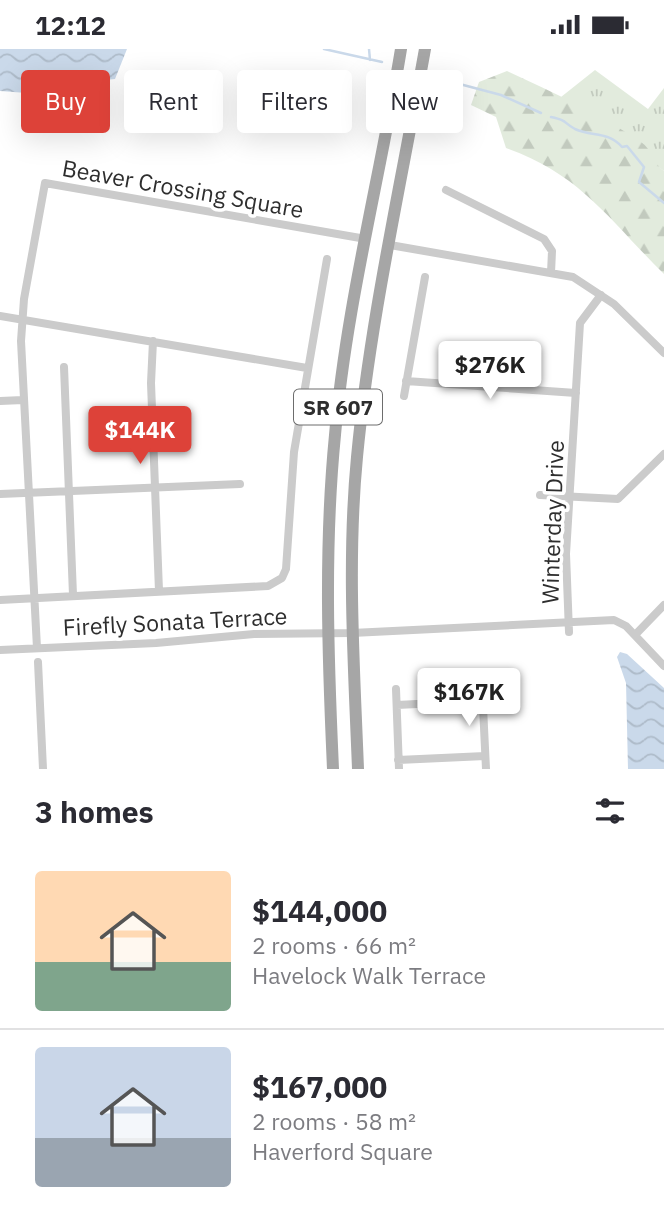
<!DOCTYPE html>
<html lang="en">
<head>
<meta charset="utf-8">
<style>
  :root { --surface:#fff; --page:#f2f2f3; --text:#2b2b33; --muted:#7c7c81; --line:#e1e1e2; --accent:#dd4239 }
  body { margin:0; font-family:"IBM Plex Sans",sans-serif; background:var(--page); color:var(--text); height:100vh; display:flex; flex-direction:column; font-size:26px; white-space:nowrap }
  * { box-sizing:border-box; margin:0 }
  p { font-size:23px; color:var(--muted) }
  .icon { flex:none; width:38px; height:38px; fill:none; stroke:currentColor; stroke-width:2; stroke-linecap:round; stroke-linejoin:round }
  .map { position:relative; height:720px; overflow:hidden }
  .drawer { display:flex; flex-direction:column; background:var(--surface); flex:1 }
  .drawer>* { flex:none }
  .top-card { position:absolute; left:21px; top:21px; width:623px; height:63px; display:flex; gap:14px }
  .price { position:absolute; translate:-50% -60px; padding:0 16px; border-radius:7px; background:#fff; color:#222; font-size:23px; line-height:46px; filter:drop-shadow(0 2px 4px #0008) }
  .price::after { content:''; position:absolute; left:50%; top:42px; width:21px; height:16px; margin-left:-10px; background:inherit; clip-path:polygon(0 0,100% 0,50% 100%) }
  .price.current { background:var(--accent); color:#fff }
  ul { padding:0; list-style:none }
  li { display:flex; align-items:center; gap:21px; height:175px; padding:0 35px }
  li+li { border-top:2px solid var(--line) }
  li span { display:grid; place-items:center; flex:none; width:196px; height:140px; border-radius:7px; color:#555 }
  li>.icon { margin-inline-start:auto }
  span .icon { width:84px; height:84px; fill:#fffc; stroke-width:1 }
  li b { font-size:30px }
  h2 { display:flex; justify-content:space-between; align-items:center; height:84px; padding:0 35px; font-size:30px }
  .pill { padding:0 24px; border-radius:7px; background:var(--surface); box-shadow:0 7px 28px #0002; font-size:24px; line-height:63px }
  .pill.current { background:var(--accent); color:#fff }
  .status { display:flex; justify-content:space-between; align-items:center; height:49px; padding:0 35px; background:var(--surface); direction:ltr }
  .status svg { height:19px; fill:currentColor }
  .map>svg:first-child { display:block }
  .grass { fill:url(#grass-tufts) }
  .forest { fill:url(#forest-firs) }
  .water { fill:url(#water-waves) }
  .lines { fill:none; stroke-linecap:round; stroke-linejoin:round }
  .stream { stroke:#cad9ea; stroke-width:2.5 }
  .street { stroke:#cbcbcb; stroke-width:8 }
  .primary { stroke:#a6a6a6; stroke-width:12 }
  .labels { text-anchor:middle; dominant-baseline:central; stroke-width:7; stroke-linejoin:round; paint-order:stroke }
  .shield { fill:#fff; stroke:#6d6d6d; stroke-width:2 }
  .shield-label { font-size:21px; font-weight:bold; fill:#2e2e2e }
  .street-label { font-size:23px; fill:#2e2e2e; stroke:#fff }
</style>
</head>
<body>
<div class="status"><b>12:12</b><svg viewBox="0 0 49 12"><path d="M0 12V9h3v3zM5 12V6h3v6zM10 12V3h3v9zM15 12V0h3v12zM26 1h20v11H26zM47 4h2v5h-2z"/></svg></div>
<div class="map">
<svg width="664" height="720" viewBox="0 0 664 720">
  <defs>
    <pattern id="grass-tufts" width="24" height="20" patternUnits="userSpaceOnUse" patternTransform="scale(1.75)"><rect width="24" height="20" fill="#e2ebdd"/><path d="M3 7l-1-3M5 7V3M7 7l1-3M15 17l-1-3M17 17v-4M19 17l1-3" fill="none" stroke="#c2cabe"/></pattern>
    <pattern id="forest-firs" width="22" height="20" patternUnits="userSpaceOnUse" patternTransform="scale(1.75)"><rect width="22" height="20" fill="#e2ebdd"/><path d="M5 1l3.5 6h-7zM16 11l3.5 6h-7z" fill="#c2cabe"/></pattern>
    <pattern id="water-waves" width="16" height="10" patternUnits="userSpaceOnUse" patternTransform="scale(1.75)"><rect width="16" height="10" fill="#cad9ea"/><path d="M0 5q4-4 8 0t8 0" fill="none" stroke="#aebbc9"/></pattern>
  </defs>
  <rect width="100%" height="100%" fill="#fff"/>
  <path class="grass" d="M595 21 648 60 664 39V122L561 48Z"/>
  <path class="forest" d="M507 22C553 43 600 65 641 93 652 100 653 115 664 122V225C611 173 581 125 506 99L496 68 471 56 479 33Z"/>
  <path class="water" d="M0 0H127L115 30 95 32 67 47 0 42Z
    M620 603 627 605 664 639V720H628L626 634 617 608Z"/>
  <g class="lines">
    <path class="stream" d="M324 0 382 13
      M369 0 370 11
      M437 29 501 46 541 64
      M551 68C569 72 562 73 575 80 592 88 608 82 622 98L627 97 644 118 639 133 664 154"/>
    <path class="street" d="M446 141 544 190 552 202 551 224
      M390 196 573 228 614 255 664 304
      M0 267 307 319
      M153 292 151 334 159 542
      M64 318 73 546
      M406 332 576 344
      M404 347 425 228
      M0 352 23 351
      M0 445 240 435
      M540 446 618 450 664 405
      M0 551 268 537 282 529 286 520 294 403 327 210
      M569 583 566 505 580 274 601 246
      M635 586 664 556
      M37 599 21 292 24 250 45 134 366 190
      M0 601 156 594 254 585 352 584 614 571 626 577 664 617
      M38 613 43 720
      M482 637 486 720
      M396 640 399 720
      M397 656 497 651
      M398 711 485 707"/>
    <path class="primary" d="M333 720C328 609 324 498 335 386 346 257 380 129 401 0
      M358 720C354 616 347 512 357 408 370 271 401 135 425 0"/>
  </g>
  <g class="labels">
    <rect class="shield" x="294" y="340.5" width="88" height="35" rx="5"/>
    <g class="shield-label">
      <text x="338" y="358">SR 607</text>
    </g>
    <g class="street-label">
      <text transform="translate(183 139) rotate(10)">Beaver Crossing Square</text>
      <text transform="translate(552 473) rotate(-88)">Winterday Drive</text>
      <text transform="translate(175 572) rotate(-3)">Firefly Sonata Terrace</text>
    </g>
  </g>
</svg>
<b class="price" style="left:490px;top:352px">$276K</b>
<b class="price current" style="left:140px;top:417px">$144K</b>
<b class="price" style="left:469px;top:679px">$167K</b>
<div class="top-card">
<a class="pill current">Buy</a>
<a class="pill">Rent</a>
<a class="pill">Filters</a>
<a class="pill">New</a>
</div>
</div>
<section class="drawer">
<h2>3 homes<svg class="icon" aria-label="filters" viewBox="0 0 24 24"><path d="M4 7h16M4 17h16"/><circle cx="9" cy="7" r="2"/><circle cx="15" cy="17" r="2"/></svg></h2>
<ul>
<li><span style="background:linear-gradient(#ffd9b3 65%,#7fa58c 0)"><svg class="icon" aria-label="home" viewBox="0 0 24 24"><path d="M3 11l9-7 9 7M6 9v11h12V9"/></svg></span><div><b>$144,000</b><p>2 rooms · 66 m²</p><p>Havelock Walk Terrace</p></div></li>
<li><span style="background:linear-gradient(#c9d6e8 65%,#9aa5b1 0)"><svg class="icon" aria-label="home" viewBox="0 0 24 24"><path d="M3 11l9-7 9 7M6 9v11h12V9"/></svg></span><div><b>$167,000</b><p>2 rooms · 58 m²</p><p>Haverford Square</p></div></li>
</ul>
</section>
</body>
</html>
